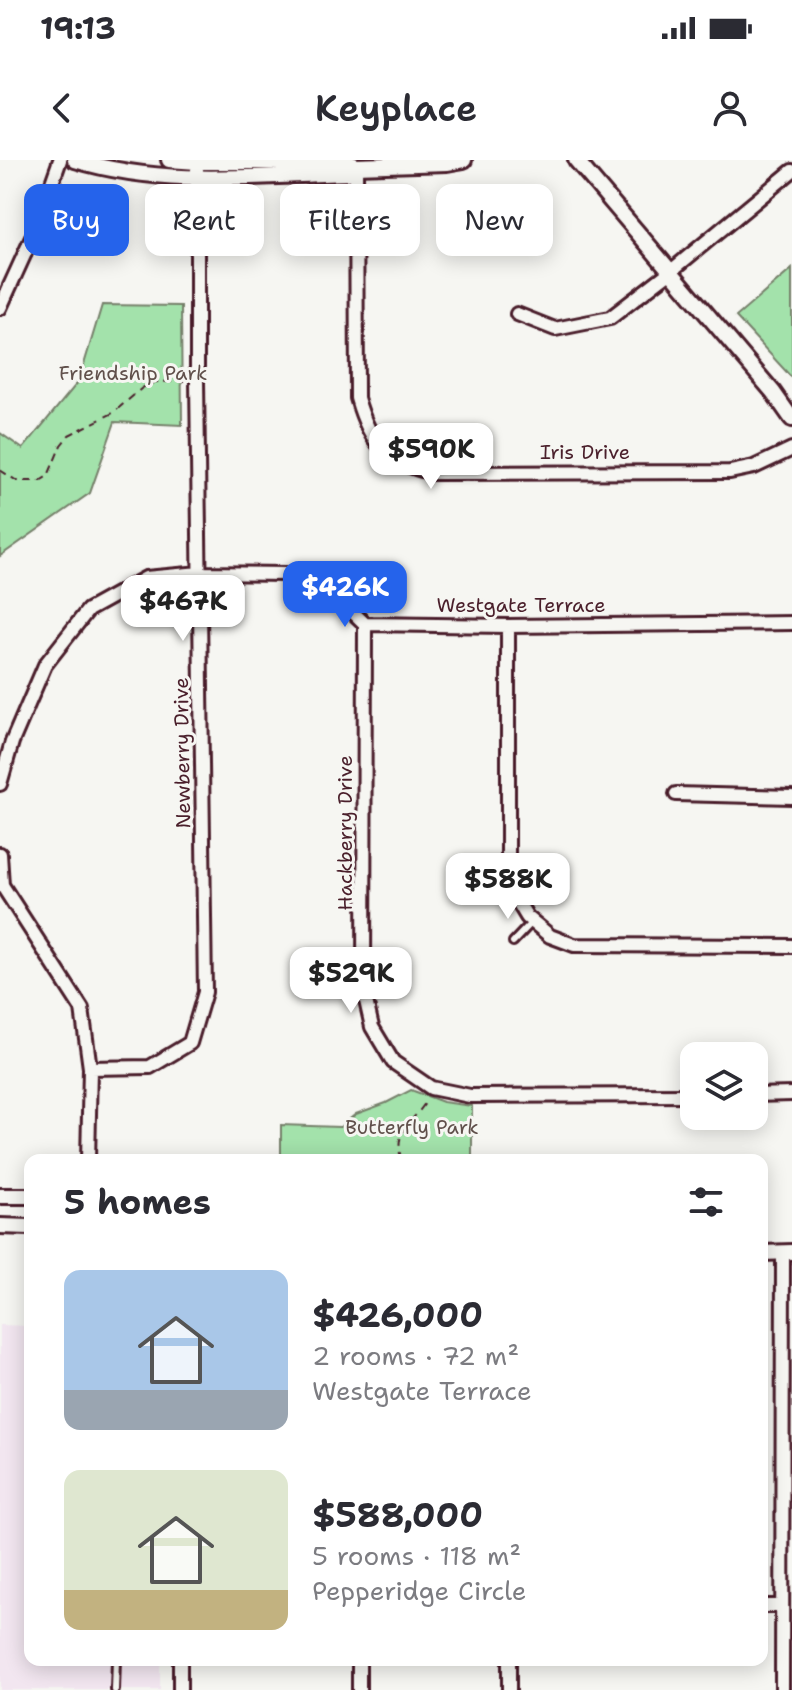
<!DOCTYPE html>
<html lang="en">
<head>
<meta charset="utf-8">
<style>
  :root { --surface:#fff; --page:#f2f2f3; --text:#2b2b33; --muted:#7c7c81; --accent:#2563eb }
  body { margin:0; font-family:"Shantell Sans",sans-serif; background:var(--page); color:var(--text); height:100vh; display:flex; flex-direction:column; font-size:30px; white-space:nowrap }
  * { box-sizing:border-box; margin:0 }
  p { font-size:26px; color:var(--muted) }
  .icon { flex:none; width:44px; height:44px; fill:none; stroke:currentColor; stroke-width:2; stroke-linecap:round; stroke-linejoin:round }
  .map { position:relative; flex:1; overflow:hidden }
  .drawer { position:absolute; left:24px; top:994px; width:744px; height:512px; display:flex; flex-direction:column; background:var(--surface); border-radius:16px; box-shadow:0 4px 20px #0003 }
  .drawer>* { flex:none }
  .top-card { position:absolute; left:24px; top:24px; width:744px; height:72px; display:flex; gap:16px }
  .controls { position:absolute; left:680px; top:882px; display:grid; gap:16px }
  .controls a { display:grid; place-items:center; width:88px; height:88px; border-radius:16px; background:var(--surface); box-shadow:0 4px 20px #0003; font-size:40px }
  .price { position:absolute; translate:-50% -68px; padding:0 18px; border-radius:16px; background:#fff; color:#222; font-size:26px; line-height:52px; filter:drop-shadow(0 2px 4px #0008) }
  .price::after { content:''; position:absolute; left:50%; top:48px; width:24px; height:18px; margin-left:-12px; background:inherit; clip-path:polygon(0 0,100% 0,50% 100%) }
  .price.selected { background:var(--accent); color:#fff }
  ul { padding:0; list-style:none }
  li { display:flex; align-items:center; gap:24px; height:200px; padding:0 40px }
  li span { display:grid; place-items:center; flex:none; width:224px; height:160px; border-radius:16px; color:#555 }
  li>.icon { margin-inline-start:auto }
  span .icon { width:96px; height:96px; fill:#fffc; stroke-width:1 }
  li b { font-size:34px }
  h2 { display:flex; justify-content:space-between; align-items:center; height:96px; padding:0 40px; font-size:34px }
  .pill { padding:0 28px; border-radius:16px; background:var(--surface); box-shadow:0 4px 20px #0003; font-size:28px; line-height:72px }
  .pill.selected { background:var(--accent); color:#fff }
  .status { display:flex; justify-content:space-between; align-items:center; height:56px; padding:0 40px; background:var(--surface); direction:ltr }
  .status svg { height:22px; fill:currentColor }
  header { display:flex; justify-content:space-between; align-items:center; height:104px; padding:0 40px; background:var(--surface); font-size:36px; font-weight:600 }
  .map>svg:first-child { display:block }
  .built { fill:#f2e6f0 }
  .green { fill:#a3e2ab; stroke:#76806b; stroke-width:2 }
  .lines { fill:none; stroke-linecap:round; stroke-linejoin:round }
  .service-casing { stroke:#4a1f2b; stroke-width:12 }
  .minor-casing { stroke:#4a1f2b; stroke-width:18 }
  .tertiary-casing { stroke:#4a1f2b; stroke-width:20 }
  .path { stroke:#4a1f2b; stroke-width:2; stroke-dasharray:8 6; stroke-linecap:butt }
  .service { stroke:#f6f6f2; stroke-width:6 }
  .minor { stroke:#f6f6f2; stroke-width:12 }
  .tertiary { stroke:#f6f6f2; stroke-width:14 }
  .labels { text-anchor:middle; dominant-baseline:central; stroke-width:6; stroke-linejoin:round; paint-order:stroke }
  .park-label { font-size:20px; fill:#60504b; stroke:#f6f6f2 }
  .street-label { font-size:20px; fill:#4a1f2b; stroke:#f6f6f2 }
</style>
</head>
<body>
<div class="status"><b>19:13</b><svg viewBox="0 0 49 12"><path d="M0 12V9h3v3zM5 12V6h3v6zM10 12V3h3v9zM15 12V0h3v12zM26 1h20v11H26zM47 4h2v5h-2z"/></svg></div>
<header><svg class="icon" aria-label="back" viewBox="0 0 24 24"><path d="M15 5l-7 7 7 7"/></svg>Keyplace<svg class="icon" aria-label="person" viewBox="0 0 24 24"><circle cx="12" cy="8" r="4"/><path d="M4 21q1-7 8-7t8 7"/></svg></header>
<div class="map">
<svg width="792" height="1530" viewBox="0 0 792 1530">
  <rect width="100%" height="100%" fill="#f6f6f2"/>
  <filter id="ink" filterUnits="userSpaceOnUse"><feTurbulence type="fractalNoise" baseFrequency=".0125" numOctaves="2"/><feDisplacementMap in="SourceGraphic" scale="16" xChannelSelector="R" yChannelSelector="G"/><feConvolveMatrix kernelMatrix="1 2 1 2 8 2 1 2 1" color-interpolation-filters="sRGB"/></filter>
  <g filter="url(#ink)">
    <path class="built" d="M0 1165 30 1166V1500H160V1530H0Z"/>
    <path class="green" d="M792 109V218L736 157Z
      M102 145 181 146 182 265 115 262 90 333 0 396V273L23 289 79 221Z
      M411 930 443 942 472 946V1000H281V965L340 967 356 954 386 943Z"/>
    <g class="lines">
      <defs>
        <path id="service" d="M513 782 532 762
          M115 1530 116 1500"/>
        <path id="minor" d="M356 6 357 238C370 284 386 302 433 313L730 312 754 307 792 289
          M0 148 35 71 60 0
          M517 154 555 169 610 158 671 111 792 11
          M365 464 364 832 372 867 393 902 431 928 470 936 694 935
          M508 466V710L512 732 527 757 550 776 574 785 792 786
          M0 624 12 582 45 505 88 450 146 418 200 413 286 414 329 429 365 464 508 466 792 463
          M676 634 792 637
          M0 694 2 725 82 849 90 908 88 1000
          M90 908 150 907 190 883 205 832 197 221V10
          M754 935 792 934
          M762 1446H782
          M180 1500V1530
          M359 1530V1500
          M509 1530V1500
          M782 1530 783 1092"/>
        <path id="tertiary" d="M75 0C164 27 257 16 348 13L356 6
          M169 0 197 2H347L356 6 447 3 464 0
          M576 0 773 232 792 259
          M0 1036H30
          M0 1066 30 1067
          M762 1093 792 1092"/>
      </defs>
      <use href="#service" class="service-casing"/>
      <use href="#minor" class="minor-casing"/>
      <use href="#tertiary" class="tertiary-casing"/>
      <path class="path" d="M0 310 17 321H40L48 316 61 285 69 275 113 253 142 228 155 222 184 221
        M401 1000C394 966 412 965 427 940"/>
      <use href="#service" class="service"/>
      <use href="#minor" class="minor"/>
      <use href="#tertiary" class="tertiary"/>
    </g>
  </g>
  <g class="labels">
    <g class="park-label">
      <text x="133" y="213">Friendship Park</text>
      <text x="412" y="967">Butterfly Park</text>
    </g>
    <g class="street-label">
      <text x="585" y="292">Iris Drive</text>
      <text x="521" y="445">Westgate Terrace</text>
      <text transform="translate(182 593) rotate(-91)">Newberry Drive</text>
      <text transform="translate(345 673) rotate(-90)">Hackberry Drive</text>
    </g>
  </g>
</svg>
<div class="controls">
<a><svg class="icon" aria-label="layers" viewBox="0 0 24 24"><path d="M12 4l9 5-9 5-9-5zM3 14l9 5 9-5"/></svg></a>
</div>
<b class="price" style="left:431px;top:331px">$590K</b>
<b class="price selected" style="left:345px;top:469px">$426K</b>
<b class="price" style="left:183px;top:483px">$467K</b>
<b class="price" style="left:508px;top:761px">$588K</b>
<b class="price" style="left:351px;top:855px">$529K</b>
<div class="top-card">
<a class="pill selected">Buy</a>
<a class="pill">Rent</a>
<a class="pill">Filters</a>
<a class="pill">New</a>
</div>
<section class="drawer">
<h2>5 homes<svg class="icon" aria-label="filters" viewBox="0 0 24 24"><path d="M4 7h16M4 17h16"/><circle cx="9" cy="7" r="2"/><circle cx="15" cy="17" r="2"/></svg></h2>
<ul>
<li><span style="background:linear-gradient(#a9c7e8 75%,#9aa5b1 0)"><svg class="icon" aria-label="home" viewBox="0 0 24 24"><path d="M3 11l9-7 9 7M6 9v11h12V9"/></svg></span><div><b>$426,000</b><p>2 rooms · 72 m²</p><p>Westgate Terrace</p></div></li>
<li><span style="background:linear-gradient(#dfe7d0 75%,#c2b280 0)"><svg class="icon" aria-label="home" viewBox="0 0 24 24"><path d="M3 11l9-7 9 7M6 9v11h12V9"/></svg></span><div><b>$588,000</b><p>5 rooms · 118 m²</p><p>Pepperidge Circle</p></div></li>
</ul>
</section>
</div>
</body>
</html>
